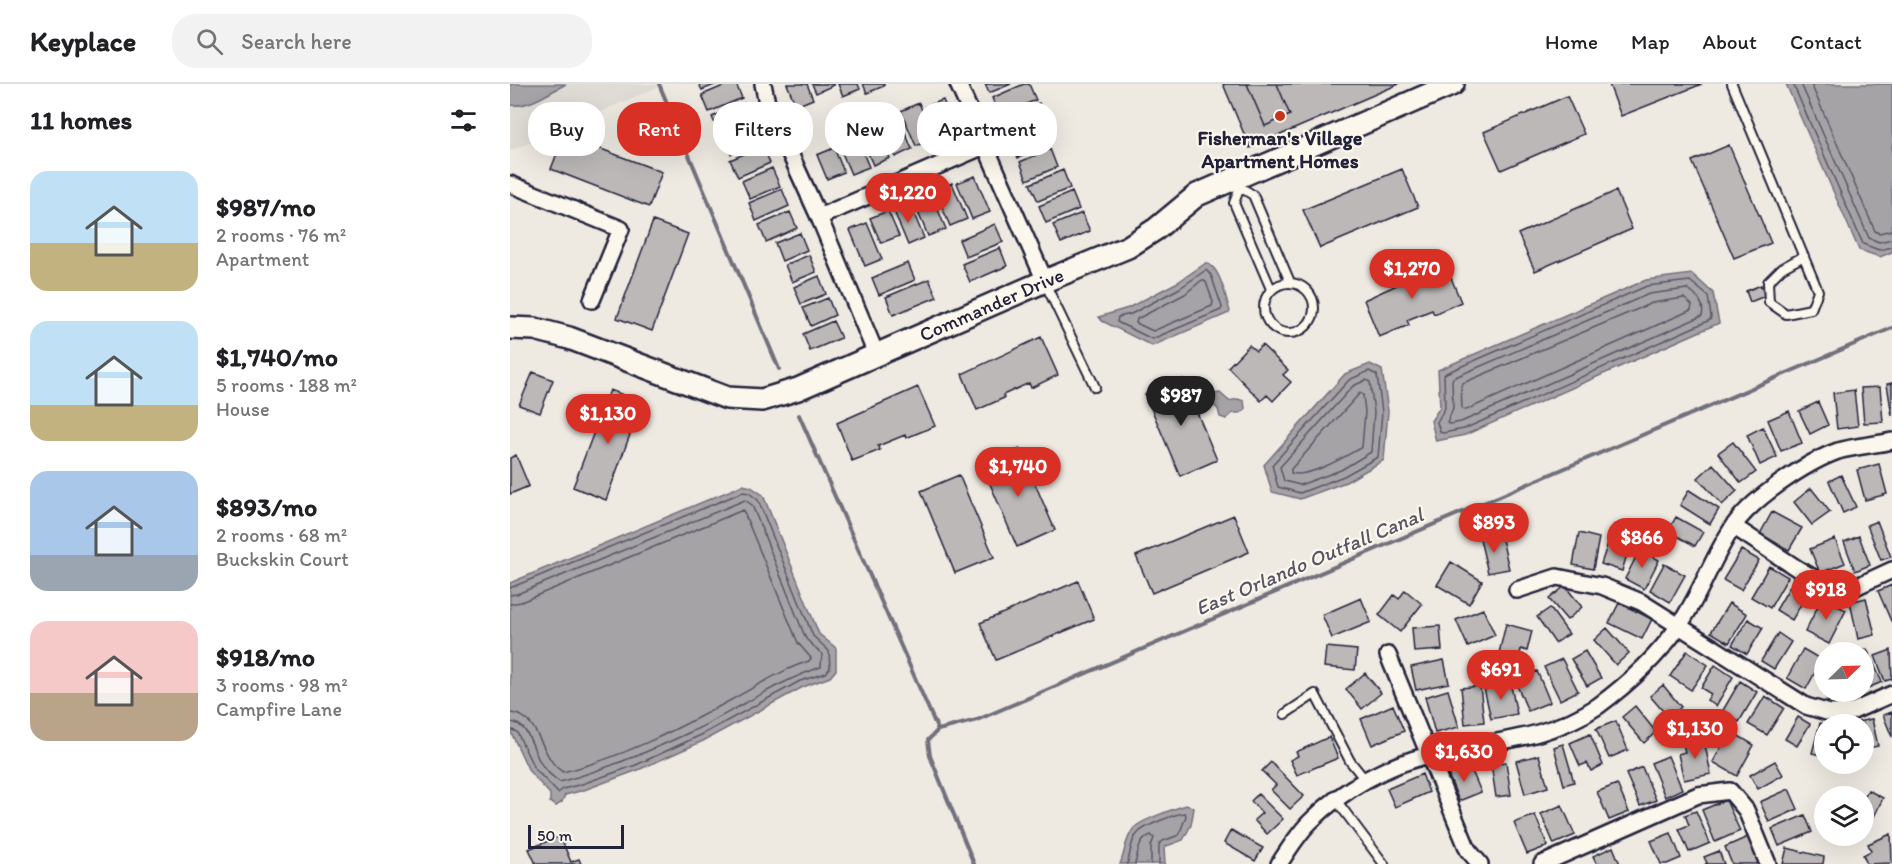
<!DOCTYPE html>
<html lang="en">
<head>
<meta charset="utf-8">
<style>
  :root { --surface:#fff; --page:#f2f2f2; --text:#202124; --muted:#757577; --line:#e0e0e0; --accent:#d93025 }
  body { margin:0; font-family:Itim,sans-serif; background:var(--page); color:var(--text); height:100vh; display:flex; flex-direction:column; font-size:22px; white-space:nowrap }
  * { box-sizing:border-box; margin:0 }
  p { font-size:20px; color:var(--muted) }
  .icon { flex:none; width:33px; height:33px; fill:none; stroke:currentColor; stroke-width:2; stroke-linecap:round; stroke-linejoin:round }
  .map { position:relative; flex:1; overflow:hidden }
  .panel { display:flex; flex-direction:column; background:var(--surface); width:510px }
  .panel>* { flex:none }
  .guide { position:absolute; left:18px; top:18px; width:570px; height:54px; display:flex; gap:12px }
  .needle { width:39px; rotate:67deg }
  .controls { position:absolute; left:1304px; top:558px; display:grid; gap:12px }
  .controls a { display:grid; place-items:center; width:60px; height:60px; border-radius:50%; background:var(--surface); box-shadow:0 6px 24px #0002; font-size:30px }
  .scale { position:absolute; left:18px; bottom:15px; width:96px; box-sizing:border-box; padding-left:6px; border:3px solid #22223b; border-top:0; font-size:16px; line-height:21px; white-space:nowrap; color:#22223b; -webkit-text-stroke:4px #fbf7ec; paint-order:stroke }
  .price { position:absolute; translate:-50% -51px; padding:0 14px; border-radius:21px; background:var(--accent); color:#fff; font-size:20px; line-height:39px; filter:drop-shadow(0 2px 3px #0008) }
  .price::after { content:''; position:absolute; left:50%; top:36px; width:18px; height:14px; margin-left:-9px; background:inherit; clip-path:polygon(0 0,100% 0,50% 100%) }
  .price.active { background:#222; color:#fff }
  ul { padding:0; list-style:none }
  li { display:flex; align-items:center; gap:18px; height:150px; padding:0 30px }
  li span { display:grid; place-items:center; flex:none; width:168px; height:120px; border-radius:18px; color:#555 }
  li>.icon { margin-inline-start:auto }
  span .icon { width:72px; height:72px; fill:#fffc; stroke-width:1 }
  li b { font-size:26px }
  h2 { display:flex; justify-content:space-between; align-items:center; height:72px; padding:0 30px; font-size:26px }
  .tag { padding:0 21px; border-radius:24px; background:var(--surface); box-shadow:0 6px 24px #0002; font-size:21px; line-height:54px }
  .tag.active { background:var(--accent); color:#fff }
  header { display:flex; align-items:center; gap:36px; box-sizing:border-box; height:84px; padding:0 30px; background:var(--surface); border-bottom:2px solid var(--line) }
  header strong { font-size:28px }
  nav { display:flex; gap:33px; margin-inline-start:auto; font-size:21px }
  .search { width:420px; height:54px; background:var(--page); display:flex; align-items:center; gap:15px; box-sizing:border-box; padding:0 21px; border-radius:24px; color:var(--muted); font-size:22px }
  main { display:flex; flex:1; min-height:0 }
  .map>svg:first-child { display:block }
  .built { fill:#dfdbd5 }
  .water { fill:#a6a3a7; stroke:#716f7c; stroke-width:1.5 }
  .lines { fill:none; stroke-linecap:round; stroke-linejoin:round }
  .shore { stroke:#575666; stroke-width:1.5 }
  .stream { stroke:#716f7c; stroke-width:4 }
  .building { fill:#bcb8b8; stroke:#22223b; stroke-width:1.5 }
  .lane-casing { stroke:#22223b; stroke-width:12 }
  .street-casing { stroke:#22223b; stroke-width:20 }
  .secondary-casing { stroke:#22223b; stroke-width:26 }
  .lane { stroke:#fbf7ec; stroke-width:8 }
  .street { stroke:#fbf7ec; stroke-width:15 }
  .secondary { stroke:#fbf7ec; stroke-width:21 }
  .poi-dot { fill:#c8321e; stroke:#fbf7ec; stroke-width:2 }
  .labels { text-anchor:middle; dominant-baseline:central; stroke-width:4.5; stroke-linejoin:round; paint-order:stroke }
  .poi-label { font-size:20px; font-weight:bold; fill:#22223b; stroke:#fbf7ec }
  .street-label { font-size:20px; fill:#22223b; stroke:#fbf7ec }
  .water-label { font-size:21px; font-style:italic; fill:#575666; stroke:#fbf7ec }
</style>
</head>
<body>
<header>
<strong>Keyplace</strong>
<div class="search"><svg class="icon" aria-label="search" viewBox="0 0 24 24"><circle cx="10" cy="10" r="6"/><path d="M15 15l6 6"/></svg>Search here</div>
<nav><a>Home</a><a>Map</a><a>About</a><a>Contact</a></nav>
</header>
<main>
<section class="panel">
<h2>11 homes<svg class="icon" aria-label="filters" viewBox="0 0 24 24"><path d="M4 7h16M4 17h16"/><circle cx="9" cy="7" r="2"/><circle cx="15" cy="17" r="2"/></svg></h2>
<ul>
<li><span style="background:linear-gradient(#bfe0f5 60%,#c2b280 0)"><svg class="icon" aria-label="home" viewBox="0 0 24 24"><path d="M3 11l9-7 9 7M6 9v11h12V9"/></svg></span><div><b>$987/mo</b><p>2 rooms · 76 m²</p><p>Apartment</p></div></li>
<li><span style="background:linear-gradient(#bfe0f5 70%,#c2b280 0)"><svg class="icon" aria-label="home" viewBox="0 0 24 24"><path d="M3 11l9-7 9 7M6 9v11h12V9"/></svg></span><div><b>$1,740/mo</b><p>5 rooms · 188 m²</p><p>House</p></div></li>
<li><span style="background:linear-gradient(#a9c7e8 70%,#9aa5b1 0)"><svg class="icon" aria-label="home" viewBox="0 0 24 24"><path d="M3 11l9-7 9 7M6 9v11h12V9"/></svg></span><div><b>$893/mo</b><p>2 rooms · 68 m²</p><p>Buckskin Court</p></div></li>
<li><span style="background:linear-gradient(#f6c9c9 60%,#b9a48a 0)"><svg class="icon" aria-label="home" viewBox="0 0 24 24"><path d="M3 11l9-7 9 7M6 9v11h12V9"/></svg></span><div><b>$918/mo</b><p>3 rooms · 98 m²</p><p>Campfire Lane</p></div></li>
</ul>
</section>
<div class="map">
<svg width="1382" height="780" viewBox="0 0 1382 780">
  <rect width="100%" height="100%" fill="#eeeae2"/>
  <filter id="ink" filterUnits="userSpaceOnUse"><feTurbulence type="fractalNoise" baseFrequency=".0167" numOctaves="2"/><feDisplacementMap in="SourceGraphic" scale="12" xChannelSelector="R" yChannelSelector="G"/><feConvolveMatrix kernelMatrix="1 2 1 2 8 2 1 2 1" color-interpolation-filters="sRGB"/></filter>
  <g filter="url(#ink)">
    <path class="built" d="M0 0H146L148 3 0 67Z"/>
    <path class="water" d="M0 0H56C40 8 19 24 0 21Z
      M1276 0H1382V168L1370 173 1349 166Z
      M696 179C711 183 715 213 720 227L719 229 642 262 592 237 589 233 618 224 668 198Z
      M1182 190 1203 209 1209 239 955 351 926 357 921 337 930 323 928 286 1136 196Z
      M860 280 872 286 878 327 874 376 836 398 790 415 762 408 754 381 835 290Z
      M710 309 719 317 728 315 734 317 735 325C731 330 729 329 723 329L716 335 710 333 708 325 702 320V313L704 310Z
      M233 401 241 403 253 411 309 550 326 564V586L320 593 293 603 193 657 128 686 74 706 55 711 52 718 46 722 40 718V710L19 687 0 646V499Z
      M677 721 684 724 681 741 673 756 654 763 655 780H610C615 769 615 754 624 744 631 736 666 724 677 721Z"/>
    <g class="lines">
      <path class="shore" d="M1283 0 1353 160 1369 166 1382 163
        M1291 0 1359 154 1369 158 1382 155
        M1301 0 1365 147 1369 149 1382 146
        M696 186 701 191 712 223 711 226 642 255 607 238 608 233 621 230 670 204Z
        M692 196 696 198 703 218 702 222 643 247 626 239 627 235 675 210Z
        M1180 197 1198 212 1201 233 1200 236 954 345 933 349 930 348 927 338 935 324 934 291 936 289 1137 202Z
        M1177 205C1187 212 1195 219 1192 232L951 338 940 340 937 339 943 324 942 296 943 294 1139 210Z
        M1174 214 1182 221 1181 226 956 326 952 325 951 302 953 299 1142 219Z
        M859 287 867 291 872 328 868 373 834 392 790 409 768 403 762 381 839 296Z
        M856 296 860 298 864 328 861 368 831 386 790 401 774 397 770 383 843 302Z
        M850 309 853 311 855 328 852 363C836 372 798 395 781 389V385Z
        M0 504 233 408 239 409 248 416 303 552 319 567 320 584 316 589 290 597 191 651 126 681 72 700 53 705 48 709 24 684 7 648 0 645
        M0 511 7 510 235 416 242 421 296 555 312 570 311 583C267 598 229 624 187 645 143 666 97 685 50 698 43 694 34 685 30 678 22 664 19 639 0 638
        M0 520 11 518 233 426 288 559 301 574 299 577C271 586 247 602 221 616 168 645 111 674 53 688 29 674 31 630 0 629
        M617 780C621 770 620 756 629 748 635 742 667 729 675 729L676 732 669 751 653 757 649 760V780
        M625 780C628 769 628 756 641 751L644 754 641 762V780"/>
      <path class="stream" d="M149 0 269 285
        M289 331 428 646
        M464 780 420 672 418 656 428 646 467 636 1382 244"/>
    </g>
    <path class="building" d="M189 0H207L192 6Z
      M218 0H226L232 14 199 28 192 11Z
      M277 0H297L303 15 286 22Z
      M302 0H323L324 1 306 9Z
      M328 0H348L350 5 333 12Z
      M353 0H374V2L357 9Z
      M475 0H501L479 9Z
      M514 0H519L526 16 489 31 482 14Z
      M713 0H889L740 64Z
      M737 0H767L780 31 755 42Z
      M1099 0H1192L1111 32Z
      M1057 12 1074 50 991 86 974 48Z
      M433 16 444 41 426 49 415 23Z
      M234 19 241 36 209 49 202 33Z
      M409 19 424 55 406 62 391 27Z
      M529 19 536 37 500 52 492 35Z
      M387 29 402 65 385 73 369 36Z
      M365 38 380 74 363 81 348 45Z
      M244 40 251 57 221 70 214 53Z
      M534 43 541 60 508 74 501 57Z
      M344 47 359 83 341 90 326 55Z
      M54 51 152 88 139 123 41 85Z
      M1219 61 1261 159 1224 174 1182 77Z
      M253 62 260 79 228 93 220 76Z
      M324 64 334 88 317 95 307 71Z
      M540 65 547 83 517 96 510 78Z
      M262 84 270 102 240 115 232 97Z
      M892 85 908 123 810 164 793 126Z
      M553 86 560 104 528 117 520 100Z
      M465 92 480 128 462 135 447 99Z
      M442 99 457 135 440 142 425 106Z
      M272 105 279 122 246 137 239 119Z
      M1106 107 1122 145 1025 187 1008 150Z
      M562 108 569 125 536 139 529 122Z
      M421 109 436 145 418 152 403 116Z
      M399 118 414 154 398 161 383 125Z
      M378 127 389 152 371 159 360 134Z
      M280 128 287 144 256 158 249 141Z
      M572 129 580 147 551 159 543 141Z
      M143 137 178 150 142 247 107 234Z
      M357 139 372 175 355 182 340 146Z
      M485 140 493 158 456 173 449 156Z
      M290 149 297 166 272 177 265 159Z
      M490 164 497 182 460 198 452 180Z
      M299 171 306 188 282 198 275 181Z
      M398 179 405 196 369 211 362 194Z
      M935 179 951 218 924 230 922 226 897 236 899 241 869 253 854 216Z
      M309 192 316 210 291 220 284 203Z
      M419 195 427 213 383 231 376 213Z
      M1251 201 1255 212 1240 218 1236 207Z
      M318 214 325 231 301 242 293 224Z
      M323 237 331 254 300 267 293 250Z
      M531 253 548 291 521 304 519 299 493 311 494 314 467 326 452 290Z
      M739 261 746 267 752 261 778 286 773 291 781 298 763 317 757 311 751 317 718 283Z
      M23 288 43 296 30 329 9 321Z
      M673 295 707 376 670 392 635 310Z
      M1382 299V332L1377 300Z
      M408 303 425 342 396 354 395 351 368 362 370 366 342 377 327 339Z
      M1370 303 1373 338 1354 339 1351 304Z
      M100 306 132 318 96 416 63 403Z
      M1344 306 1348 342 1327 345 1323 309Z
      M1308 318 1318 341 1300 350 1289 327Z
      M1279 327 1292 359 1271 367 1258 336Z
      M1253 343 1267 373 1250 381 1237 351Z
      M1223 358 1246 388 1231 399 1208 369Z
      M510 365 545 446 507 463 472 381Z
      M6 371 19 402 0 410V374Z
      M1203 380 1227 407 1212 421 1188 394Z
      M1369 380 1377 410 1355 416 1347 386Z
      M449 391 484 473 445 489 411 407Z
      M1331 391 1346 423 1333 429 1319 397Z
      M1301 404 1320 428 1302 441 1284 418Z
      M1179 406 1209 425 1200 440 1170 421Z
      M1262 428 1292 444 1279 466 1250 450Z
      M724 431 739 468 642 509 626 472Z
      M1166 433 1193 448 1185 462 1158 447Z
      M1367 437 1381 473 1371 476 1357 441Z
      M1104 441 1124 447 1112 487 1091 480Z
      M1069 449 1089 454 1083 485 1063 481Z
      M991 451 999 485 978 489 970 455Z
      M1349 452 1360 481 1345 487 1334 458Z
      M1325 455 1335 479 1310 489 1300 465Z
      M1130 465 1149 476 1134 505 1115 495Z
      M1231 466 1249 476 1231 506 1213 496Z
      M941 478 972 497 959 520 927 501Z
      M1154 480 1175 491 1160 518 1140 506Z
      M1259 482 1278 493 1260 524 1241 513Z
      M568 497 584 535 486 576 470 539Z
      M1283 497 1299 507 1282 536 1266 526Z
      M1382 501V537H1381L1368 507Z
      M1055 502 1072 523 1057 536 1039 515Z
      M895 506 912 520 890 548 869 531 884 511 889 515Z
      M851 514 861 538 822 554 812 531Z
      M1312 514 1336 526 1319 560 1295 548Z
      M1356 514 1365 551 1348 555 1340 518Z
      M1109 519 1142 535 1132 555 1099 539Z
      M1219 519 1237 530 1219 559 1201 548Z
      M1040 524 1059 550 1045 559 1027 533Z
      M973 525 985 551 958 563 946 536Z
      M1238 535 1253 544 1237 570 1222 561Z
      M996 540 1022 547 1017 567 1011 565 1009 574 989 569Z
      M930 542 932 566 904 568 902 544Z
      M1097 544 1119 569 1106 581 1084 556Z
      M1268 549 1281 558 1264 585 1251 577Z
      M816 563 847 566 845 586 814 583Z
      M1293 565 1312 576 1296 605 1277 594Z
      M1357 565 1372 598 1353 606V568H1348Z
      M1381 566 1382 595 1375 597 1365 572Z
      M1075 567 1091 594 1077 602 1061 575Z
      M1177 567 1198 581 1181 606 1160 592Z
      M1052 575 1068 607 1050 616 1034 583Z
      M934 576 939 599 906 606 901 583Z
      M1205 581 1223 593 1206 622 1197 616 1201 610 1191 604Z
      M1027 587 1040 618 1018 627 1005 597Z
      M855 589 871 609 852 625 836 605Z
      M1314 589V608H1342L1318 618 1307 592Z
      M1230 597 1247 608 1229 638 1212 628Z
      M1000 598 1007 630 981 635 974 604Z
      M1153 601 1171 623 1159 634 1140 612Z
      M970 602 974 638 955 640 951 604Z
      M938 606 949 643 925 649 915 613Z
      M1255 612 1274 624 1257 651 1238 640Z
      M883 621 894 647 862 661 851 635Z
      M1125 622 1146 648 1134 659 1112 633Z
      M1382 628V653L1373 631Z
      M1288 633 1300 640 1287 662 1275 655Z
      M1362 635 1368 662 1353 665V640H1338Z
      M1106 637 1118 666 1099 674 1086 645Z
      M1310 639 1315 640 1314 672 1302 669Z
      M1220 647 1244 661 1227 692 1203 678Z
      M1080 650 1093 681 1081 687 1077 679 1070 682 1060 659Z
      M819 653 828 674 787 691 780 676 788 672 786 668Z
      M1194 656 1201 690 1174 696 1168 670 1175 668 1173 660Z
      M1053 660 1064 698 1054 701 1044 663Z
      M1029 671 1038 703 1015 710 1006 677Z
      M1158 672 1172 705 1155 713 1141 679Z
      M1265 677 1273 691 1248 705 1240 691Z
      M761 678 794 712 780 725 761 706 766 701 752 687Z
      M996 678 1001 711 986 713 981 680Z
      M959 680 971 708 949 717 938 690Z
      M1132 683 1146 716 1130 722 1116 690Z
      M912 690 919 708 885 723 877 705Z
      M1107 700 1119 728 1099 736 1087 708Z
      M1279 705 1288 725 1259 738 1250 718Z
      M1358 706 1373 714 1359 743 1353 740V715Z
      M748 710 773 735 757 750 744 736 752 729 741 717Z
      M1216 716 1230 747 1205 758 1192 726Z
      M1052 721 1065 751 1044 760 1031 730Z
      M1186 727 1200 759 1179 768 1169 745 1179 741 1175 731Z
      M1025 731 1038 762 1017 770 1004 739Z
      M1295 731 1302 748 1269 762 1262 745Z
      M721 746 753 764 745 777 714 759Z
      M1161 749 1171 774 1157 780H1151L1141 757Z
      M1381 750 1382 779 1357 780 1353 771 1361 767 1358 760Z
      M50 752 61 778 69 775 71 780H26L19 765Z
      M1240 752 1252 780H1222L1215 763Z
      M1103 763 1110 780H1087L1083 772Z
      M1277 764 1314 773 1313 780H1273Z
      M1209 767 1214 780H1195L1197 779 1194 773Z"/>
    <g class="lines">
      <defs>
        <path id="lane" d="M1222 0 1308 207 1301 225 1276 230 1259 218 1258 198 1272 184 1294 172
          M727 96 730 103 743 111 780 198
          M730 103 724 119 761 205
          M754 224a25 25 0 1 1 50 0a25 25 0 1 1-50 0Z
          M535 199 585 303
          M775 630 805 610 840 677 856 697
          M826 716 874 780"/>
        <path id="street" d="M253 0 257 19 309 133 366 270
          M448 0 535 197
          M0 100 111 145 82 216
          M309 133 474 62
          M1223 442 1288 485 1323 505H1341L1382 486
          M1007 506 1047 493 1092 502 1131 518 1296 622 1320 629 1341 628 1382 610
          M878 571 958 766 970 780
          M769 780C779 765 789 748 802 736 833 705 877 681 919 671 978 657 1036 657 1088 622 1118 600 1147 573 1168 543 1190 512 1202 474 1223 443 1241 415 1297 378 1328 367 1345 362 1365 361 1382 357
          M1032 780 1188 711 1220 707 1236 726 1258 780"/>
        <g id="secondary">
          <path id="s1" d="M0 244 25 245 59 254 217 314 252 316 288 305 535 197 618 163 646 145 687 111 943 0"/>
        </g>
      </defs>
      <use href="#lane" class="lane-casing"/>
      <use href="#street" class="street-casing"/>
      <use href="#secondary" class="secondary-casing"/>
      <use href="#lane" class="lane"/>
      <use href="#street" class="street"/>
      <use href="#secondary" class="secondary"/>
    </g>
  </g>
  <circle class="poi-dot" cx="770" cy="32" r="6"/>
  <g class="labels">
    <g class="poi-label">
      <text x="770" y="54">Fisherman's Village<tspan x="770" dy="23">Apartment Homes</tspan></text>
    </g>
    <g class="street-label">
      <text stroke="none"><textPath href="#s1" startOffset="513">Commander Drive</textPath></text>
    </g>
    <g class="water-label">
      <text transform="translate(799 477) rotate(-23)">East Orlando Outfall Canal</text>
    </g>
  </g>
</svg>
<div class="controls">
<a><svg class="needle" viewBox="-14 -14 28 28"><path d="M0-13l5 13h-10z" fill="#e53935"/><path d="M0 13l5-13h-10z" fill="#757577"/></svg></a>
<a><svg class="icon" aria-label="locate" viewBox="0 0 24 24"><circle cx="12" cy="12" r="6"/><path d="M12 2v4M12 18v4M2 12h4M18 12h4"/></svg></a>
<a><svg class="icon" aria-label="layers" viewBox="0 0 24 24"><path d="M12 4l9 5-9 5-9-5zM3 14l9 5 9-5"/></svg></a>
</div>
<div class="scale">50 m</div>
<b class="price" style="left:398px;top:140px">$1,220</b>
<b class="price" style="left:902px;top:216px">$1,270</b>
<b class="price active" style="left:671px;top:343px">$987</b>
<b class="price" style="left:98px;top:361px">$1,130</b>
<b class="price" style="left:508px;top:414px">$1,740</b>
<b class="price" style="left:984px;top:470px">$893</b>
<b class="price" style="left:1132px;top:485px">$866</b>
<b class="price" style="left:1316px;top:537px">$918</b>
<b class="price" style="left:991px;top:617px">$691</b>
<b class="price" style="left:1185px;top:676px">$1,130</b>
<b class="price" style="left:954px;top:699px">$1,630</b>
<div class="guide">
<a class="tag">Buy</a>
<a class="tag active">Rent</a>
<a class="tag">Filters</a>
<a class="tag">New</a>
<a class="tag">Apartment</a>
</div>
</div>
</main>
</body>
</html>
